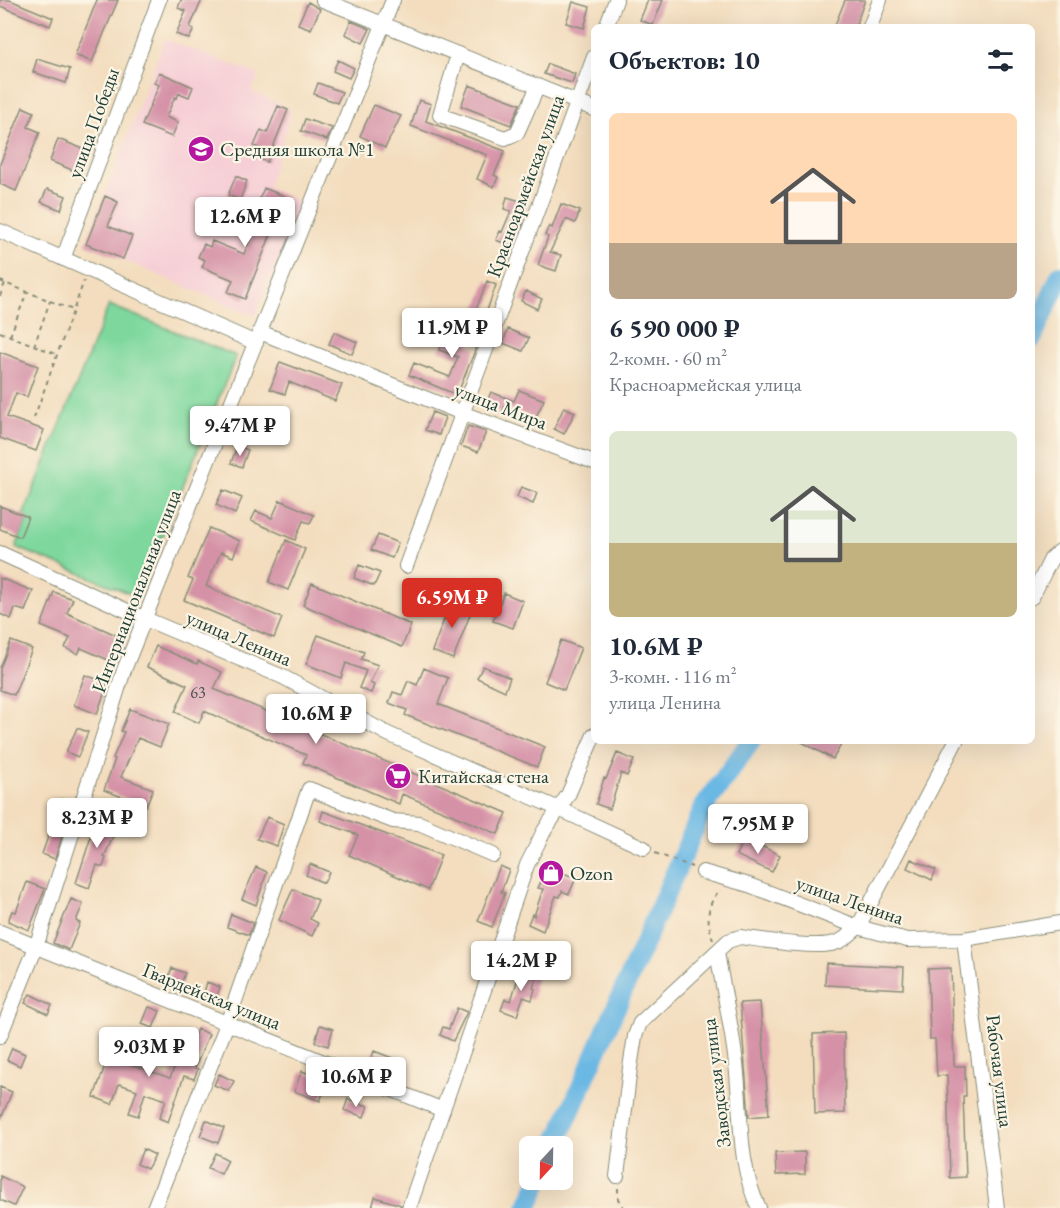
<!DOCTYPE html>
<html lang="ru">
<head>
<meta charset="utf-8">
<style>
  :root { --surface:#fff; --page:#f6f6f7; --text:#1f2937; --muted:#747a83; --accent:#d93025 }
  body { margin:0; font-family:"EB Garamond",serif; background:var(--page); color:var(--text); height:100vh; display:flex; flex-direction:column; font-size:22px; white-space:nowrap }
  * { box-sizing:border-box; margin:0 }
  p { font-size:20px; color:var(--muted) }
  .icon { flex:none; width:33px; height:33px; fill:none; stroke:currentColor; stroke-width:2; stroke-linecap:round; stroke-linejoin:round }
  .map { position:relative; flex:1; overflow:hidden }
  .panel { position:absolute; left:591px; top:24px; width:444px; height:720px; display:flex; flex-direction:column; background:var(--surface); border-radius:9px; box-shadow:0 6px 24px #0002 }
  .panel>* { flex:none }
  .needle { width:39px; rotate:202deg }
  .fabs { position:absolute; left:519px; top:1136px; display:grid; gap:12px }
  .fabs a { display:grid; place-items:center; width:54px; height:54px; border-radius:9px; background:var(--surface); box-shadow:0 6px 24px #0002; font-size:30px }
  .price { position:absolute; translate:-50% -51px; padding:0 14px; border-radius:6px; background:#fff; color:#222; font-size:20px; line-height:39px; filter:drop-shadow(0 2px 3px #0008) }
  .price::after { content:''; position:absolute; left:50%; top:36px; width:18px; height:14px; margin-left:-9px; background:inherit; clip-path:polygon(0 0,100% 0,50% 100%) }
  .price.on { background:var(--accent); color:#fff }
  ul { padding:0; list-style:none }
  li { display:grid; align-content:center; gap:12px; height:318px; padding:0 18px }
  li span { display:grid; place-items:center; height:186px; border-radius:9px; color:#555 }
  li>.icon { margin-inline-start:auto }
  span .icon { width:108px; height:108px; fill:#fffc; stroke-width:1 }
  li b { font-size:26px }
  h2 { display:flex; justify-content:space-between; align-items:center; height:72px; padding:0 18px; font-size:26px }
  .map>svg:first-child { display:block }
  .built { fill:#f6cfd6 }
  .green { fill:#7ed89e; stroke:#4e8a69; stroke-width:1.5 }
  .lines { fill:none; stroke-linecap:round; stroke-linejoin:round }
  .river { stroke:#6ab8e4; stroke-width:20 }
  .building { fill:#d592a7 }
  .minor-casing { stroke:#898d79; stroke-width:16 }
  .path { stroke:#898d79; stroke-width:2; stroke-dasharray:4.5 4.5; stroke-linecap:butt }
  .minor { stroke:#fff; stroke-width:14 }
  .labels { text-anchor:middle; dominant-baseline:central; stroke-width:4.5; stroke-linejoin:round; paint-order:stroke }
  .number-label { font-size:16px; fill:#4c5251 }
  .street-label { font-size:20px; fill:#1f3d34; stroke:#fcf5e5 }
  .poi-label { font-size:20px; fill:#1f3d34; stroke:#fcf5e5; text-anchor:start }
</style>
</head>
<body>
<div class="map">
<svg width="1060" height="1208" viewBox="0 0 1060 1208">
  <rect width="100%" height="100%" fill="#fcf5e5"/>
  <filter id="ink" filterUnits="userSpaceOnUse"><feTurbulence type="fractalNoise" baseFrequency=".0167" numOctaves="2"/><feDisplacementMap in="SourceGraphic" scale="12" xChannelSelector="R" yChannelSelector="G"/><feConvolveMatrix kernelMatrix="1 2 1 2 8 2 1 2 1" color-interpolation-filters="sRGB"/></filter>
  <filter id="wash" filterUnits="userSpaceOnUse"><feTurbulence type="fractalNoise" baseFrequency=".008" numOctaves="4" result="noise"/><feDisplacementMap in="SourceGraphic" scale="24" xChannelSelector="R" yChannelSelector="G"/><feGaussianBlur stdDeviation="1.35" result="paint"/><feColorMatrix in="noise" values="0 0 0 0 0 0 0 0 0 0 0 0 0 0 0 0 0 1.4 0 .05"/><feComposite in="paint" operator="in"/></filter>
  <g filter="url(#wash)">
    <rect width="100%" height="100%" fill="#f3ddbe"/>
    <path class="built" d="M165 39 259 75 251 91 292 110 268 187 302 204 255 316 86 244Z"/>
    <path class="green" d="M109 305 236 356 138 597 16 547 28 518 23 516Z"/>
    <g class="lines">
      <path class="river" d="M1032 339 1060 275
        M555 1146 704 807 751 741
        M527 1208 540 1179"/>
    </g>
    <g id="blocks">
      <path class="building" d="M0 0H10L53 18 50 26 0 6Z
        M97 0H118L92 62 75 55Z
        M181 0H202L190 27 194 29 189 39 176 34 186 11 178 8Z
        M648 0H663L653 25 640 20Z
        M845 0H865L855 27 835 25Z
        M308 2 320 9 311 29 298 24Z
        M573 2 590 7 584 28 566 23Z
        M351 21 370 29 363 43 345 34Z
        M37 59 70 69 66 83 33 72Z
        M338 60 354 68 349 78 333 71Z
        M548 64 575 74 572 83 544 74Z
        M159 72 193 87 189 97 179 93 177 98 175 97 166 117 178 122 172 137 142 125 159 85 154 83Z
        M318 83 342 92 337 103 314 94Z
        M469 85 520 104 511 125 461 106Z
        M419 100 431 104 426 121 505 151 494 175 498 177 494 187 477 179 487 155 411 126Z
        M374 105 401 116 385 148 360 136Z
        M278 106 288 110 267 162 257 158 261 149 254 146 261 130 267 133Z
        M23 107 34 112 28 127 40 132 16 191 0 184V164Z
        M305 119 332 128 327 140 301 131Z
        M58 139 86 150 77 172 50 161Z
        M236 176 247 181 240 200 228 195Z
        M264 188 286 197 245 299 228 292 233 280 202 267 205 260 198 257 204 244 210 247 212 241 244 254 262 210 256 207Z
        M47 189 66 196 61 210 41 202Z
        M105 196 118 202 108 226 132 236 123 259 86 244Z
        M507 197 527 203 521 222 523 223 513 247 496 240 500 231 502 232 511 211 504 209Z
        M561 204 580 211 575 223 566 219 550 252 561 255 556 271 538 265 548 237 545 235 549 226 552 228Z
        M487 281 496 285 484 319 474 315Z
        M526 291 542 299 537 309 521 301Z
        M460 317 478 325 469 345 476 348 457 395 409 375 414 363 450 377 458 357 439 350 445 336 451 338Z
        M508 329 529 338 523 351 503 343Z
        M334 332 357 342 352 354 329 344Z
        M0 352 38 366 27 397 16 393 7 417 44 430 36 451 0 438Z
        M280 362 342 385 335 401 289 382 285 394 270 389Z
        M519 390 544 400 535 419 505 406 502 413 485 406 491 392 514 401Z
        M564 407 575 412 564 434 554 429Z
        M432 412 445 417 439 435 425 430Z
        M468 426 486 432 478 452 461 446Z
        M237 446 248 450 242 467 231 463Z
        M521 487 537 493 533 504 517 497Z
        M223 490 242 498 235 514 216 505Z
        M280 500 314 515 310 523 303 521 295 540 251 521 256 511 272 518Z
        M0 506 28 517 20 537 0 529Z
        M209 528 240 541 233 557 221 552 206 586 282 618 274 638 184 600 193 580 188 578Z
        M378 535 398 543 392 558 371 550Z
        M286 540 305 549 288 590 269 582Z
        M359 565 380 573 374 586 354 578Z
        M0 578 33 591 25 611 15 608 11 619 0 614Z
        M312 583 411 625 402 647 303 605Z
        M54 592 73 599 67 613 125 639 115 663 81 648 78 654 65 648 70 638 41 626Z
        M504 593 523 601 513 628 493 621Z
        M452 599 473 607 453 659 432 651Z
        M318 635 364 652 361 659 378 665 370 683 374 685 371 693 359 688 366 671 346 663 341 678 306 664Z
        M561 640 581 648 564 690 545 682Z
        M11 641 32 649 14 695 0 690V668Z
        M156 646 197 664 198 661 222 672 214 689 507 813 498 834 402 794 399 804 303 763 306 755 204 711 199 723 175 712 187 685 147 667Z
        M483 666 510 678 505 691 477 678Z
        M424 668 448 678 438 704 545 747 537 767 405 715 407 710 389 703 393 692 402 695 408 681 417 685Z
        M85 675 108 683 97 714 74 705Z
        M130 709 169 724 160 747 138 738 121 777 153 789 146 806 104 790 115 759 113 758 124 732 121 731Z
        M77 728 88 732 78 757 66 752Z
        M800 741H843L833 759Z
        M617 753 634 760 627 776 621 773 610 809 596 804 604 778 606 779Z
        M61 799 72 803 55 859 42 854Z
        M323 811 441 855 428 890 349 855 358 835 320 821Z
        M99 812 117 820 110 836 113 837 104 857 106 858 103 867 97 865 89 888 76 883Z
        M267 817 284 824 277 846 257 839Z
        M744 838 780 855 772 872 736 855Z
        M911 859 936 870 932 880 907 868Z
        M310 864 329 872 324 883 306 875Z
        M500 866 509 870 501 892 505 893 492 927 478 921Z
        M256 867 267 872 256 905 242 899Z
        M548 867 576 878 569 894 562 891 560 897 556 896 543 931 528 924 532 914 534 916 543 889 538 888Z
        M27 882 45 889 29 930 8 921 12 911 16 912Z
        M293 889 318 900 310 919 318 923 312 936 279 920Z
        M71 899 83 904 76 921 80 923 69 950 53 943Z
        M231 914 253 923 249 935 227 927Z
        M826 963 904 967 903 989 825 985Z
        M172 968 185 973 180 987 167 982Z
        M521 968 538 975 533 988 535 989 532 1000 523 997 517 1016 501 1010 505 999 511 1001Z
        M951 968 954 1066H965L966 1096H963L966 1177 950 1178 947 1075 937 1076 935 1039H930L928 969Z
        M207 982 220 987 216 1000 203 996Z
        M30 994 52 1005 48 1014 25 1003Z
        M760 1002 769 1115 749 1117 740 1003Z
        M149 1007 160 1011 153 1028 142 1024Z
        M457 1008 467 1012 453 1041 440 1035 443 1027 449 1029Z
        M320 1025 333 1029 328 1046 315 1042Z
        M197 1029 209 1034 195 1068 198 1069 194 1079 184 1076 168 1122 159 1118 166 1100 145 1093 138 1116 129 1113 137 1090 119 1084 112 1104 94 1097 110 1051 129 1058 127 1063 170 1078 177 1061 183 1063Z
        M844 1033 845 1113 815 1114 813 1034Z
        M12 1048 25 1054 20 1066 7 1060Z
        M374 1051 395 1059 389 1074 369 1066Z
        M302 1071 328 1081 320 1101 294 1091Z
        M219 1074 234 1081 229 1091 214 1085Z
        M0 1087 12 1092 0 1121Z
        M348 1099 368 1106 364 1117 344 1110Z
        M206 1120 224 1128 218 1143 200 1136Z
        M143 1149 155 1155 147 1169 137 1164Z
        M805 1152V1174L776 1175 775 1153Z
        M215 1153 228 1160 221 1174 208 1168Z
        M0 1176 23 1187 14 1206 0 1200Z
        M375 1197 401 1205 400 1208H372Z"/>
    </g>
  </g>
  <g filter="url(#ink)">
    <use href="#blocks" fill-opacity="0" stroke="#898d79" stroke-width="1.5"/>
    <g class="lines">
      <defs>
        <path id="minor" d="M323 0 594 109
          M606 27 616 0
          M870 27 880 0
          M458 54 440 115 505 138 517 133 538 86
          M0 231 256 343
          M63 259 159 0
          M260 332 462 413 594 462
          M0 553 143 618 283 677 388 734 559 809 644 848
          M406 566 594 57
          M1032 597 1051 559 1060 551
          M703 872 749 885 858 927 907 940 964 939 1060 923
          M0 932 443 1110
          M964 939 997 1208
          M717 952C723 989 732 1027 736 1064 742 1113 737 1164 759 1208
          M0 1036 36 947 124 670 393 0
          M617 1176 630 1068 635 1036 640 1023 728 941 740 937C763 940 815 949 835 943 844 941 851 933 858 927L956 741
          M154 1208 227 1024 309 789 393 821 419 823 493 855
          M409 1208 527 865 544 831 568 795 594 735"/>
      </defs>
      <use href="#minor" class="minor-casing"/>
      <path class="path" d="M0 281 73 310
        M0 296 5 283
        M0 332 56 354
        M10 336 27 292
        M34 346 50 301
        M34 418 84 281
        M655 853 692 867
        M713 940C707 921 705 906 720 890
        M618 1188V1199L624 1208"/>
      <use href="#minor" class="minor"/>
    </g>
  </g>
  <defs>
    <symbol id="school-disc" viewBox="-11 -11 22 22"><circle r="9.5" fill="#b5179e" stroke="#fcf5e5"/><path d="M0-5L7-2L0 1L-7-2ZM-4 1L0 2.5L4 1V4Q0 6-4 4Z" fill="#fff"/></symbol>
    <symbol id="supermarket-disc" viewBox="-11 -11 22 22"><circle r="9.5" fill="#b5179e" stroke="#fcf5e5"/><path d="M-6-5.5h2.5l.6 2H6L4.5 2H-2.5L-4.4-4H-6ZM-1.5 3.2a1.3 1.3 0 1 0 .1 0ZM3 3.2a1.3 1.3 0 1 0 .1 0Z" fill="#fff"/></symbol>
    <symbol id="shop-disc" viewBox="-11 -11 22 22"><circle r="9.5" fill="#b5179e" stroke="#fcf5e5"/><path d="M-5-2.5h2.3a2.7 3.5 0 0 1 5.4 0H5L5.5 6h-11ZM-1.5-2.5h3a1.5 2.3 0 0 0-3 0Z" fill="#fff"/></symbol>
  </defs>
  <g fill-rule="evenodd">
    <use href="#school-disc" x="186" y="134" width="30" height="30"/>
    <use href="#supermarket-disc" x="383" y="761" width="30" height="30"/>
    <use href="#shop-disc" x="536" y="858" width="30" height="30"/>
  </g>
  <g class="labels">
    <g class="number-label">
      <text x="198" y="692">63</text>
    </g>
    <g class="street-label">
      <text transform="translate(93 123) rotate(-70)">улица Победы</text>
      <text transform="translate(525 186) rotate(-70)">Красноармейская улица</text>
      <text transform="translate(501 406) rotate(21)">улица Мира</text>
      <text transform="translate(136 591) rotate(-69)">Интернациональная улица</text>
      <text transform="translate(239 638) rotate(23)">улица Ленина</text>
      <text transform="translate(850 900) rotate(19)">улица Ленина</text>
      <text transform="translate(212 996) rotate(22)">Гвардейская улица</text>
      <text transform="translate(1000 1071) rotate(83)">Рабочая улица</text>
      <text transform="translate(716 1083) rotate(-97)">Заводская улица</text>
    </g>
    <g class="poi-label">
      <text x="220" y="149">Средняя школа №1</text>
      <text x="418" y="776">Китайская стена</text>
      <text x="570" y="873">Ozon</text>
    </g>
  </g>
</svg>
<div class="fabs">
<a><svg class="needle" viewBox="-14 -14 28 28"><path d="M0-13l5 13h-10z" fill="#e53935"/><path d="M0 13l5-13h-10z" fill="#747a83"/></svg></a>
</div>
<b class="price" style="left:245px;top:248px">12.6M ₽</b>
<b class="price" style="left:452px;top:359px">11.9M ₽</b>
<b class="price" style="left:240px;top:457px">9.47M ₽</b>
<b class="price on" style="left:452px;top:629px">6.59M ₽</b>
<b class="price" style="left:316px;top:745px">10.6M ₽</b>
<b class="price" style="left:97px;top:849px">8.23M ₽</b>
<b class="price" style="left:758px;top:855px">7.95M ₽</b>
<b class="price" style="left:521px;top:992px">14.2M ₽</b>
<b class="price" style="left:149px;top:1078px">9.03M ₽</b>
<b class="price" style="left:356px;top:1108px">10.6M ₽</b>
<section class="panel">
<h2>Объектов: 10<svg class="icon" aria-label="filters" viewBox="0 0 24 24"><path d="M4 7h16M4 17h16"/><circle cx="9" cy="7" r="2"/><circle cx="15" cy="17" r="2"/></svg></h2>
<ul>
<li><span style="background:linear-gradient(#ffd9b3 70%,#b9a48a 0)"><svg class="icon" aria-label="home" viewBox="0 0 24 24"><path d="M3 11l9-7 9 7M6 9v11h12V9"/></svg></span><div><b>6 590 000 ₽</b><p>2-комн. · 60 m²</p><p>Красноармейская улица</p></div></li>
<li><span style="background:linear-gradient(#dfe7d0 60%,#c2b280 0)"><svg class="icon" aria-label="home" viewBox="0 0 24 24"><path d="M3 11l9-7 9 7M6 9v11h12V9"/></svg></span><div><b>10.6M ₽</b><p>3-комн. · 116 m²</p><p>улица Ленина</p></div></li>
</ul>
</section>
</div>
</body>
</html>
